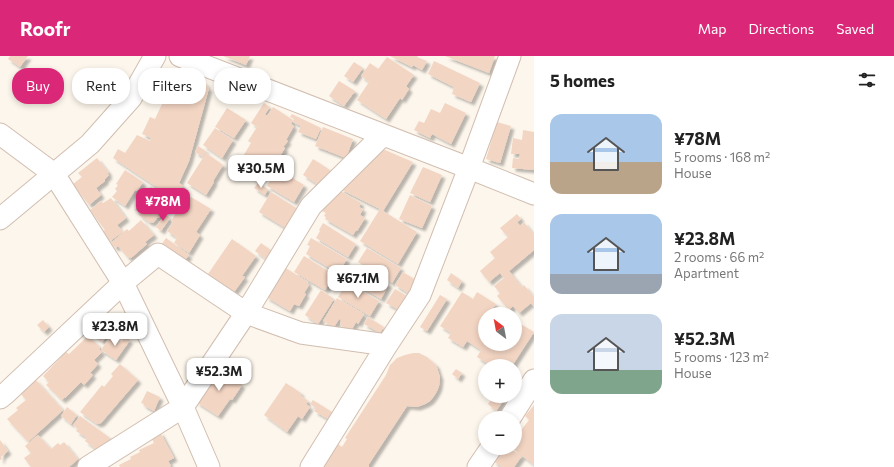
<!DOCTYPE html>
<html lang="en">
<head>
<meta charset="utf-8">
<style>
  :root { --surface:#fff; --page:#f2f2f2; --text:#222; --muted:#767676; --accent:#db2777 }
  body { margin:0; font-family:Commissioner,sans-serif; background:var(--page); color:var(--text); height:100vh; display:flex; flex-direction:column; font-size:15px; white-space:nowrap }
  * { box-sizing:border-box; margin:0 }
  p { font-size:13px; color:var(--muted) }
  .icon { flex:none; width:22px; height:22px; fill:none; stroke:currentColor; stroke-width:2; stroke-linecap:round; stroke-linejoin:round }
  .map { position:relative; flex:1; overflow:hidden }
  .panel { display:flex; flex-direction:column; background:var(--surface); width:360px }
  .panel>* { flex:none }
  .hud { position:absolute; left:12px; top:12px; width:380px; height:36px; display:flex; gap:8px }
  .needle { width:26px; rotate:328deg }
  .fabs { position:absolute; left:478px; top:251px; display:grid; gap:8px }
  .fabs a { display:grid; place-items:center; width:44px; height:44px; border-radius:50%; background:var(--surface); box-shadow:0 2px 6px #0003; font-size:20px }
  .price { position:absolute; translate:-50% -34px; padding:0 9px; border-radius:8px; background:#fff; color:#222; font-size:13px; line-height:26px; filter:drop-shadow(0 1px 2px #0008) }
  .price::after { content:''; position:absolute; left:50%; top:24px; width:12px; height:9px; margin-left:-6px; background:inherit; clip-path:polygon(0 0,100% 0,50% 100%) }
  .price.on { background:var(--accent); color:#fff }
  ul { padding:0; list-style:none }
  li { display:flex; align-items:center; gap:12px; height:100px; padding:0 16px }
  li span { display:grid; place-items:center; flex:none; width:112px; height:80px; border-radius:12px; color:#555 }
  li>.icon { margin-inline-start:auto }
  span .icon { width:48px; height:48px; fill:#fffc; stroke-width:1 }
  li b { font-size:17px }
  h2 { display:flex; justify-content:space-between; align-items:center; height:48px; padding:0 16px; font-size:17px }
  .tag { padding:0 14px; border-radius:16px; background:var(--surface); box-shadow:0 2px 6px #0003; font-size:14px; line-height:36px }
  .tag.on { background:var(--accent); color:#fff }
  header { display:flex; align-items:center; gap:24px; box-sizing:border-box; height:56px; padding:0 20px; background:var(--accent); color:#fff }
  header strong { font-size:19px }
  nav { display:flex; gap:22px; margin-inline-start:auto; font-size:14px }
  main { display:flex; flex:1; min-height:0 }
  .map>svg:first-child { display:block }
  .building { fill:#f3d5c3; filter:url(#shadow) }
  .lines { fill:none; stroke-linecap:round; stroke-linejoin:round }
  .street-casing { stroke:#d1beb0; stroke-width:23 }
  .street { stroke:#fff; stroke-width:21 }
</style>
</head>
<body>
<header>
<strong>Roofr</strong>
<nav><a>Map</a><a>Directions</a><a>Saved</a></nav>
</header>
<main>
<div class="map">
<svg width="534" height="411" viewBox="0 0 534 411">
  <defs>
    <filter id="shadow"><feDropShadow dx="3.5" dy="3.5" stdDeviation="1" flood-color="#0004"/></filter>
  </defs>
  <rect width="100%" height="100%" fill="#fdf6ec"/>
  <path class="building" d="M10 0H28L20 11 8 3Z
    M223 0H250L246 9Z
    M390 0H418L417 1 427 5 422 14 413 9 412 11Z
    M445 0H495L489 17Z
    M387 1 414 19 406 30 409 33 402 44 400 42 386 63 357 44 369 26 361 20 370 7 378 13Z
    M434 5 480 27 471 46 452 38 454 31 428 18Z
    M354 6 363 12 353 26 344 20Z
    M176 18 194 26V23L207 28 206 30 209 32 189 105 179 127 183 130 173 142 113 102 118 93 125 97 137 79 150 85 151 82 142 78 150 61 155 63Z
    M339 25 355 35 344 50 329 40Z
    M264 47 270 51 265 58 267 60 273 51 293 64 291 68 294 70 286 84 288 85 283 91 285 92 268 119 242 102 251 87 248 85 257 71 251 67Z
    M445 47 466 57 451 88 432 78 430 82 414 74 419 65 424 67 431 53 440 57Z
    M227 52 246 64 234 82 215 71Z
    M292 58 321 72 316 83 298 76 301 70 293 66 294 63 290 61Z
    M497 66 511 70 500 107 486 103Z
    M323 71 353 83 346 102 315 90Z
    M215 72 233 84 222 102 203 89Z
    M523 74 534 76V114L512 112 513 102 519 103 520 98H511L513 82 522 84Z
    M198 90 206 95 203 101 195 96Z
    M385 94 413 106 383 155 417 176 398 208 360 185 380 153 340 133 375 97Z
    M206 97 223 109 213 125 214 126 206 139 187 127Z
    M97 102 109 117H107L109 119 105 123V125L96 132 101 139 89 149 73 128 82 121 78 117Z
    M313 103 330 114 320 130 303 119Z
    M274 111 304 129 294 146 267 130 274 118 271 115Z
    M423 111 442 119 430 146 410 137Z
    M125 114 143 126 137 135 135 134 125 150 112 141 117 135 115 133 118 129 116 128Z
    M258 127 268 133 265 139 254 132Z
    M151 131 172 145 165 154 164 153 159 162H157L153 167 151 166 150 167 139 159 140 157 135 154Z
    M339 134 361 147 359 151 363 153 360 159 365 162 357 175 356 174 353 179 325 163 326 161 324 160 326 157 322 155 327 147Z
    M271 136 301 155 289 174 259 156Z
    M410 139 432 150 422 172 399 163Z
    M191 141 211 153 196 176 200 179 189 197 174 187 177 182 167 175 173 166 171 165 183 146 186 148Z
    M111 142 126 162 117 169 123 176 110 185 103 175 105 174 90 154 101 145 103 147Z
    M165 158 170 162 161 175 156 171Z
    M517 158 521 163 517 166 520 170 524 166 534 179V194L509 215 522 231 524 229 534 241V251L531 247 519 257 513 250 509 254 497 240 500 237 494 230 504 222 500 217 489 226 480 215 495 202 490 196 508 181 500 172Z
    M141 164 154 179 145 186 147 188 131 202 129 201 128 202 118 190 115 192 111 187 127 173 129 175Z
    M323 167 356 188 348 201 316 182 320 175 319 174Z
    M166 182 189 199 184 205 161 189Z
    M311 182 347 203 338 217 306 198 310 190 307 189Z
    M232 183 256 200 242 220 245 221 234 236 208 218Z
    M261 187 272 195 266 203 255 195Z
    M367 192 401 212 392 227 358 206Z
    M304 200 336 220 331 229 329 228 325 234 294 216Z
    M357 209 389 228 381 243 348 224Z
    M284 211 308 226 307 227 309 229 304 237 306 238 299 250 294 248 290 255 266 241Z
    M403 216 416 224 408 237 395 229Z
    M451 217 462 225 458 232 447 224Z
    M347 226 379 245 370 260 338 241Z
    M395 233 407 240 399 254 386 247Z
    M321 234 334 243 318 268 305 259Z
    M462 236 473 243 477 236 496 248 492 254 498 258H485V288H515V268L517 270 519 267 534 276 512 310H491L477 301 481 294 467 285 463 291 448 282 451 277 440 270Z
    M440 239 447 243 427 275 420 271Z
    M337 242 364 258 358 268 356 266 352 273 347 274 342 271 340 267 341 264 339 263 334 271 323 265Z
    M368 261 384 271 380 277 364 268Z
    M43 264 49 271 44 276 37 269Z
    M96 267 108 279 102 286 89 274Z
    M111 279 121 286 125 281 130 284 116 304 101 294Z
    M88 280 100 291 99 293 102 296 94 304 98 308 90 317 93 319 84 329 81 326 65 342V341L62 344 46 329 49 326 43 320 66 296 69 298Z
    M413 297H419L427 301 436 309 440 321 439 330 437 335 434 340 430 345 425 348 417 351 407 350 369 408V411H323L338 388 342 391 347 383 345 382 386 319 390 309 397 302 405 299Z
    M120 308 138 324 101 367 97 368 80 356 102 329 104 331 113 320 111 318Z
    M218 312 242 329 232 344 230 343 218 360 196 346Z
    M456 313 462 317 458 323 452 318Z
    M35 323 63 354 28 386 7 363 18 354 16 352 26 344 20 337Z
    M286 327 301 337 300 339 308 345 306 348 310 351 302 363 298 360 287 376 264 359Z
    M147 335 160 341 154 355 143 349 144 348 141 347Z
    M494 340H499L504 344 496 355 488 348Z
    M313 344 332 356 328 363 314 355 316 352 310 348Z
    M534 349V409L512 392H515V382L529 364 525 360Z
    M67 351 77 359 71 368 61 360Z
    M80 360 110 382 100 396 85 385 87 382 76 375 78 373 73 369Z
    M160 376 174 402 168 405 171 410 169 411H120L119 409 131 403 130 401 140 396 139 394 154 387 151 381Z
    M38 379 51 393 58 387 60 389 64 386 78 403 69 411H31L24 402 31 397 25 390Z
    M0 384 8 395 1 401 2 403 0 404Z
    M502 392H509L522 400 514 411H502L493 405Z"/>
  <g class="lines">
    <defs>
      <path id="street" d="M180 0 469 112 534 138
        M0 78 54 118 123 227 183 351 209 411
        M0 163 90 88 131 42 155 0
        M0 342 5 338 123 227 158 198 246 257 301 277 387 289
        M510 362 534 324
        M88 411 183 351 246 257 311 150 383 79
        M311 411 387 289 420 239 469 112 510 0
        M478 411 491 392"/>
    </defs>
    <use href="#street" class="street-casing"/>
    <use href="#street" class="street"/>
  </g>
</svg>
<div class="fabs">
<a><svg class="needle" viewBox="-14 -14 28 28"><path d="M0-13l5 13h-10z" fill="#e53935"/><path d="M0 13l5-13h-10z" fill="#767676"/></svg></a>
<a>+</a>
<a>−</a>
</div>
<b class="price" style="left:261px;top:133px">¥30.5M</b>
<b class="price on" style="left:163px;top:166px">¥78M</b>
<b class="price" style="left:358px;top:243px">¥67.1M</b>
<b class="price" style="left:115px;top:291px">¥23.8M</b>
<b class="price" style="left:219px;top:336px">¥52.3M</b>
<div class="hud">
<a class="tag on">Buy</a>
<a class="tag">Rent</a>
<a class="tag">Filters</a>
<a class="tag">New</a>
</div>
</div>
<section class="panel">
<h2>5 homes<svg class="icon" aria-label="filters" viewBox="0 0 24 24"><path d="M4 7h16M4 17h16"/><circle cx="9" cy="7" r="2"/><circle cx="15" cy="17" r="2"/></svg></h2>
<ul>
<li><span style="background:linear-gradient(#a9c7e8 60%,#b9a48a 0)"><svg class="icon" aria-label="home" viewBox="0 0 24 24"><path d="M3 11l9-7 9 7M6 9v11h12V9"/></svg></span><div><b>¥78M</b><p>5 rooms · 168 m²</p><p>House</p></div></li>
<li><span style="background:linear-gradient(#a9c7e8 75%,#9aa5b1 0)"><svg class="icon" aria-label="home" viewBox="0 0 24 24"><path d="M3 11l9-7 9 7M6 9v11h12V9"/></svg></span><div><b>¥23.8M</b><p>2 rooms · 66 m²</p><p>Apartment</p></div></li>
<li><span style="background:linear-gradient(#c9d6e8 70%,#7fa58c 0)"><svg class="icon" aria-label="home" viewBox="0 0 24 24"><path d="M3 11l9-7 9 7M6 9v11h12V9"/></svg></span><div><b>¥52.3M</b><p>5 rooms · 123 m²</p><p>House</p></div></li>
</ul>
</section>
</main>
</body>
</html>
